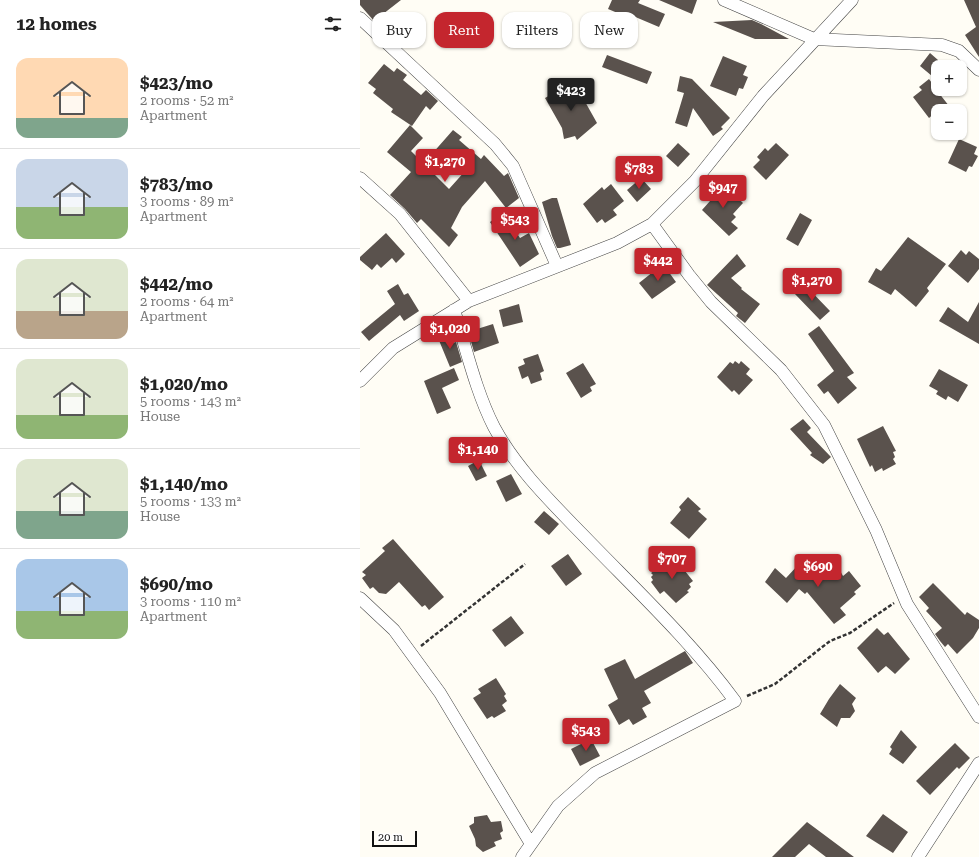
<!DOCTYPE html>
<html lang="en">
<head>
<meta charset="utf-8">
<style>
  :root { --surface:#fff; --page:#f6f6f6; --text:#222; --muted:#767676; --line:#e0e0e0; --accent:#c4262e }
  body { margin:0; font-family:"Roboto Serif",serif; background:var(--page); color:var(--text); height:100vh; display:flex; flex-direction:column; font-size:15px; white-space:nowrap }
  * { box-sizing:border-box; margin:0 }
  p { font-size:13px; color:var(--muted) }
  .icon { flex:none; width:22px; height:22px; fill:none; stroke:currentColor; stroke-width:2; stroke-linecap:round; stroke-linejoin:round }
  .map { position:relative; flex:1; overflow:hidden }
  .side { display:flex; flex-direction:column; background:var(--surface); width:360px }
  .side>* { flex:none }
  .hud { position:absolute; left:12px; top:12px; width:380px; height:36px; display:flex; gap:8px }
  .buttons { position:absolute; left:571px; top:60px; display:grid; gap:8px }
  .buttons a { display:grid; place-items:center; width:36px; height:36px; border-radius:8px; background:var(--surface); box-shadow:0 1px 3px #0004; font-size:20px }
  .scale { position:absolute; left:12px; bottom:10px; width:45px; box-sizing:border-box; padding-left:4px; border:2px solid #111; border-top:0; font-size:11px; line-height:14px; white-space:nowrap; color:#111; -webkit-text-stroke:3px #fff; paint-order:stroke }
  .price { position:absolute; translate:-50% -34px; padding:0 9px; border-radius:4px; background:var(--accent); color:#fff; font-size:13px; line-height:26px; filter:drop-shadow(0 1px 2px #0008) }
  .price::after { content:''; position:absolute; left:50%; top:24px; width:12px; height:9px; margin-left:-6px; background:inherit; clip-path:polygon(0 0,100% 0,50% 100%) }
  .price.on { background:#222; color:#fff }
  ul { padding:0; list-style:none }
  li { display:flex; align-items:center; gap:12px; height:100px; padding:0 16px }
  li+li { border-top:1px solid var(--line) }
  li span { display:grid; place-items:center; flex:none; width:112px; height:80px; border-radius:12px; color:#555 }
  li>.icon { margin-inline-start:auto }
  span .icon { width:48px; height:48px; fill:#fffc; stroke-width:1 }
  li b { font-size:17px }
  h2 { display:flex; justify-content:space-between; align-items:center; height:48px; padding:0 16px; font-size:17px }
  .tag { padding:0 14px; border-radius:12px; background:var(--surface); box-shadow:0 1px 3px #0004; font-size:14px; line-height:36px }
  .tag.on { background:var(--accent); color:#fff }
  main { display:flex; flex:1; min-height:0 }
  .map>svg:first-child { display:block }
  .building { fill:#5a524d }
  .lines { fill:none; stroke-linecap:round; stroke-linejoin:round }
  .minor-casing { stroke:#444; stroke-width:13 }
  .path { stroke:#333; stroke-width:2.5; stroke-dasharray:4 2; stroke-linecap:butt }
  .minor { stroke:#fff; stroke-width:12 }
</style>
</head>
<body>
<main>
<section class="side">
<h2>12 homes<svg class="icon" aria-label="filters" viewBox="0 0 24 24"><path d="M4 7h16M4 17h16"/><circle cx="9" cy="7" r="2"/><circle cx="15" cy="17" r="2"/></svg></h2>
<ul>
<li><span style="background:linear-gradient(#ffd9b3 75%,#7fa58c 0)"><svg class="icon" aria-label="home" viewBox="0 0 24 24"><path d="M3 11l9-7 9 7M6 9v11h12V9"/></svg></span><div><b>$423/mo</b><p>2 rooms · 52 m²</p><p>Apartment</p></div></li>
<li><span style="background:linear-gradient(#c9d6e8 60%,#8fb573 0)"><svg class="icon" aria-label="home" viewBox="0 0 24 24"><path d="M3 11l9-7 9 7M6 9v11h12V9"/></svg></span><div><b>$783/mo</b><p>3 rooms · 89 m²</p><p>Apartment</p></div></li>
<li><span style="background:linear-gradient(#dfe7d0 65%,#b9a48a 0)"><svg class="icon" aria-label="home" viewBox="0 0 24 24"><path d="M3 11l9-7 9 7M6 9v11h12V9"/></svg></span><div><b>$442/mo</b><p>2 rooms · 64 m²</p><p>Apartment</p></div></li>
<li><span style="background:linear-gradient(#dfe7d0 70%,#8fb573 0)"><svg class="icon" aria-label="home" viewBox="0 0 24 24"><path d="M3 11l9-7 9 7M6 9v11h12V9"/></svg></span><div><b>$1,020/mo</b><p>5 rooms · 143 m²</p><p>House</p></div></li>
<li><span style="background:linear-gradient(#dfe7d0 65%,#7fa58c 0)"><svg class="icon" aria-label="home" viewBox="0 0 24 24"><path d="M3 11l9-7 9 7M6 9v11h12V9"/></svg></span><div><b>$1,140/mo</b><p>5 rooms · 133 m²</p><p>House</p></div></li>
<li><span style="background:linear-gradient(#a9c7e8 65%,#8fb573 0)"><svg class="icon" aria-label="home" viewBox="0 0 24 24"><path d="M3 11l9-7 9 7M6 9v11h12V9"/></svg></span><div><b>$690/mo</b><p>3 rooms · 110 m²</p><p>Apartment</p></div></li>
</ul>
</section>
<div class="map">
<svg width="619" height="857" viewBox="0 0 619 857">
  <rect width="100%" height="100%" fill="#fffdf5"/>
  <path class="building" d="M0 0H41L14 21 0 5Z
    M252 0H280L278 3 305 14 299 27 273 16 272 19 248 9Z
    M299 0H337L332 14Z
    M604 0H619V57L605 35 616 27Z
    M392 20 401 24 429 39H395L353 22Z
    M570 53 578 60V81L560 66Z
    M247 55 292 72 287 84 242 67Z
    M363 56 387 66 383 75 388 77 383 89 379 88 376 96 350 86Z
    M24 64 34 72 37 68 47 75 43 80 61 95 66 90 78 101 70 110 66 106 52 126 31 112 33 109 13 93 16 89 8 83Z
    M320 76 332 79 370 118 361 127 363 129 353 136 333 108 327 127 315 123 324 93 317 91Z
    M569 79 582 97 593 111H577L569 118 553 97 562 90 559 87Z
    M214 82 237 123 217 140 215 136 204 139 202 128 185 98Z
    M50 125 63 138 51 151 89 189 106 170 87 153 78 162 71 155 93 130 102 137 99 140 121 159 124 155 144 176 148 173 159 198 146 208 125 181 102 207 91 228 98 235 89 247 61 219 57 223 45 209 30 195 51 172 27 152Z
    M599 139 617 147 614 154 618 156 612 167 609 166 606 172 588 163Z
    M318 143 330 154 318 167 306 156Z
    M416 143 429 155 406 180 393 167 400 160 397 157 405 148 408 151Z
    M281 178 291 189 277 202 267 190Z
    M251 184 264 201 253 210 257 215 245 223 242 219 237 223 223 204 242 187 244 190Z
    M357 186 362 191 366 187 383 203 373 214 376 217 371 222 378 228 369 236 342 210 350 201 346 197Z
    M192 198H197L211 245 200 248H197L192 236 182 202Z
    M143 213 160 238 169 233 179 254 160 267 130 222Z
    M440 213 452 220 438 246 426 239Z
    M26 233 45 254 36 263 32 258 21 268 17 264 12 270 0 260V257Z
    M548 237 586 264 567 288 569 291 556 307 535 289 531 295 508 282 516 268 521 271Z
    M601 250 606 255 609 251 619 259V269L608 283 588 266Z
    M377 254 386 266 371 278 382 288 381 289 400 304 385 323 376 316 378 313 347 285Z
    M303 264 316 282 292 299 279 283Z
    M38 284 44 295 48 293 59 311 44 321 40 315 9 341 1 332 35 304 27 291Z
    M444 284 470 311 460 320 434 293Z
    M619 302V344L579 321 588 307 608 322Z
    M159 304 163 322 143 327 139 310Z
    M133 324 139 343 114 352 110 338 119 336 117 329Z
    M459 326 494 373 487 377 497 388 478 404 468 391 464 394 457 385 474 371 448 334Z
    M89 333 93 343 96 342 102 362 90 367 78 338Z
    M178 354 184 371 180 373 182 380 171 384 168 376 162 379 158 367 165 364 163 359Z
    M375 361 379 364 381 361 390 369 386 374 393 380 379 395 374 390 372 392 357 377 370 362 373 364Z
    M223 363 236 384 230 387 232 391 221 398 206 373Z
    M94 368 99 380 82 388 91 408 77 414 64 381Z
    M579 369 608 385 598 402 588 396 586 400 576 394 578 391 569 386Z
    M443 419 451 428 447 432 471 457 463 464 450 455 452 453 430 429Z
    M523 426 536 451 533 452 535 457 533 459 536 464 523 471 522 468 515 472 512 465 510 467 497 439Z
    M119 460 127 476 116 481 108 466Z
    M151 474 162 494 146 502 136 481Z
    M328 497 341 509 338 511 347 519 329 539 310 523 321 510 319 507Z
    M184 511 199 524 189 535 174 522Z
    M33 539 84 597 69 610 65 605 62 607 39 582 26 594 19 593 13 587 10 589 2 578 6 575 2 572 25 551 22 548Z
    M208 554 222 574 206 586 191 566Z
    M313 556 333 581 329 584 331 587 327 591 329 592 316 603 304 591 300 594 291 582 293 580 291 577 293 575 291 573Z
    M474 560 483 576 489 571 501 586 494 592 496 594 480 608 486 615 474 624 447 592 445 594 439 589 427 603 405 582 415 568 426 578 439 564 450 575Z
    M573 583 605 615 607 612 619 620V628L613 638 597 654 588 644 585 647 580 641 575 634 582 628 566 611 569 608 559 597Z
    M151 616 164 633 145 647 132 630Z
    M517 628 524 635 528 632 550 659 535 674 526 666 518 673 497 648Z
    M325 651 333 663 284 691 291 703 282 708 287 717 273 725 269 719 259 725 248 705 258 699 244 669 265 659 275 679Z
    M136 678 146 694 144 696 147 701 142 705 146 711 134 718 132 716 127 719 113 698 121 693 118 689Z
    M480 684 496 698 492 704 495 711 490 718H481L477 727 460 714 469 699Z
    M541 730 557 747 543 764 529 754 532 749 530 747Z
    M231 739 240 756 220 766 211 749Z
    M595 743 610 758 599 769 597 767 570 795 556 781Z
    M523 814 548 832 533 853 506 836Z
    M127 815 131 822 141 821 143 831 140 833 142 839 134 842 136 846 123 852 116 846 115 839 109 826 114 823V817Z
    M447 822 494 857H466L449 844 435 857H412Z"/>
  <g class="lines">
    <defs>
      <path id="minor" d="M364 0 454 39 582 45 599 51 619 70
        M0 18 135 144 153 166 197 266
        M0 178 40 214 109 301
        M292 224 329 275 351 302 421 370 464 425 516 530 547 604 619 717
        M94 310C106 348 116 392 134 427 156 468 191 502 222 534 274 588 331 641 375 701L235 773 198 806 162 857
        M0 381 33 348 109 301 257 243 292 224 335 181 403 96 492 0
        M0 598 34 630 80 693 171 844
        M558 857 619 763"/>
    </defs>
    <use href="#minor" class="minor-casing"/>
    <path class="path" d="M61 646 165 564
      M387 696 415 684 470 641 490 633 534 603"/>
    <use href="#minor" class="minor"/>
  </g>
</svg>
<div class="buttons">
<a>+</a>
<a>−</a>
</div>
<div class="scale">20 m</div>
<b class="price on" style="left:211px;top:112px">$423</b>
<b class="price" style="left:85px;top:183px">$1,270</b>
<b class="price" style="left:279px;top:190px">$783</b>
<b class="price" style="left:363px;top:209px">$947</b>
<b class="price" style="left:155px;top:241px">$543</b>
<b class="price" style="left:298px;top:282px">$442</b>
<b class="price" style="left:452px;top:302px">$1,270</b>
<b class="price" style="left:90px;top:350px">$1,020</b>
<b class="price" style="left:118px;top:471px">$1,140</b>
<b class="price" style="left:312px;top:580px">$707</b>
<b class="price" style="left:458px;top:588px">$690</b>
<b class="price" style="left:226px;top:752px">$543</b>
<div class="hud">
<a class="tag">Buy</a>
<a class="tag on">Rent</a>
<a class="tag">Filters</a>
<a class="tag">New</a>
</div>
</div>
</main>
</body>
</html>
